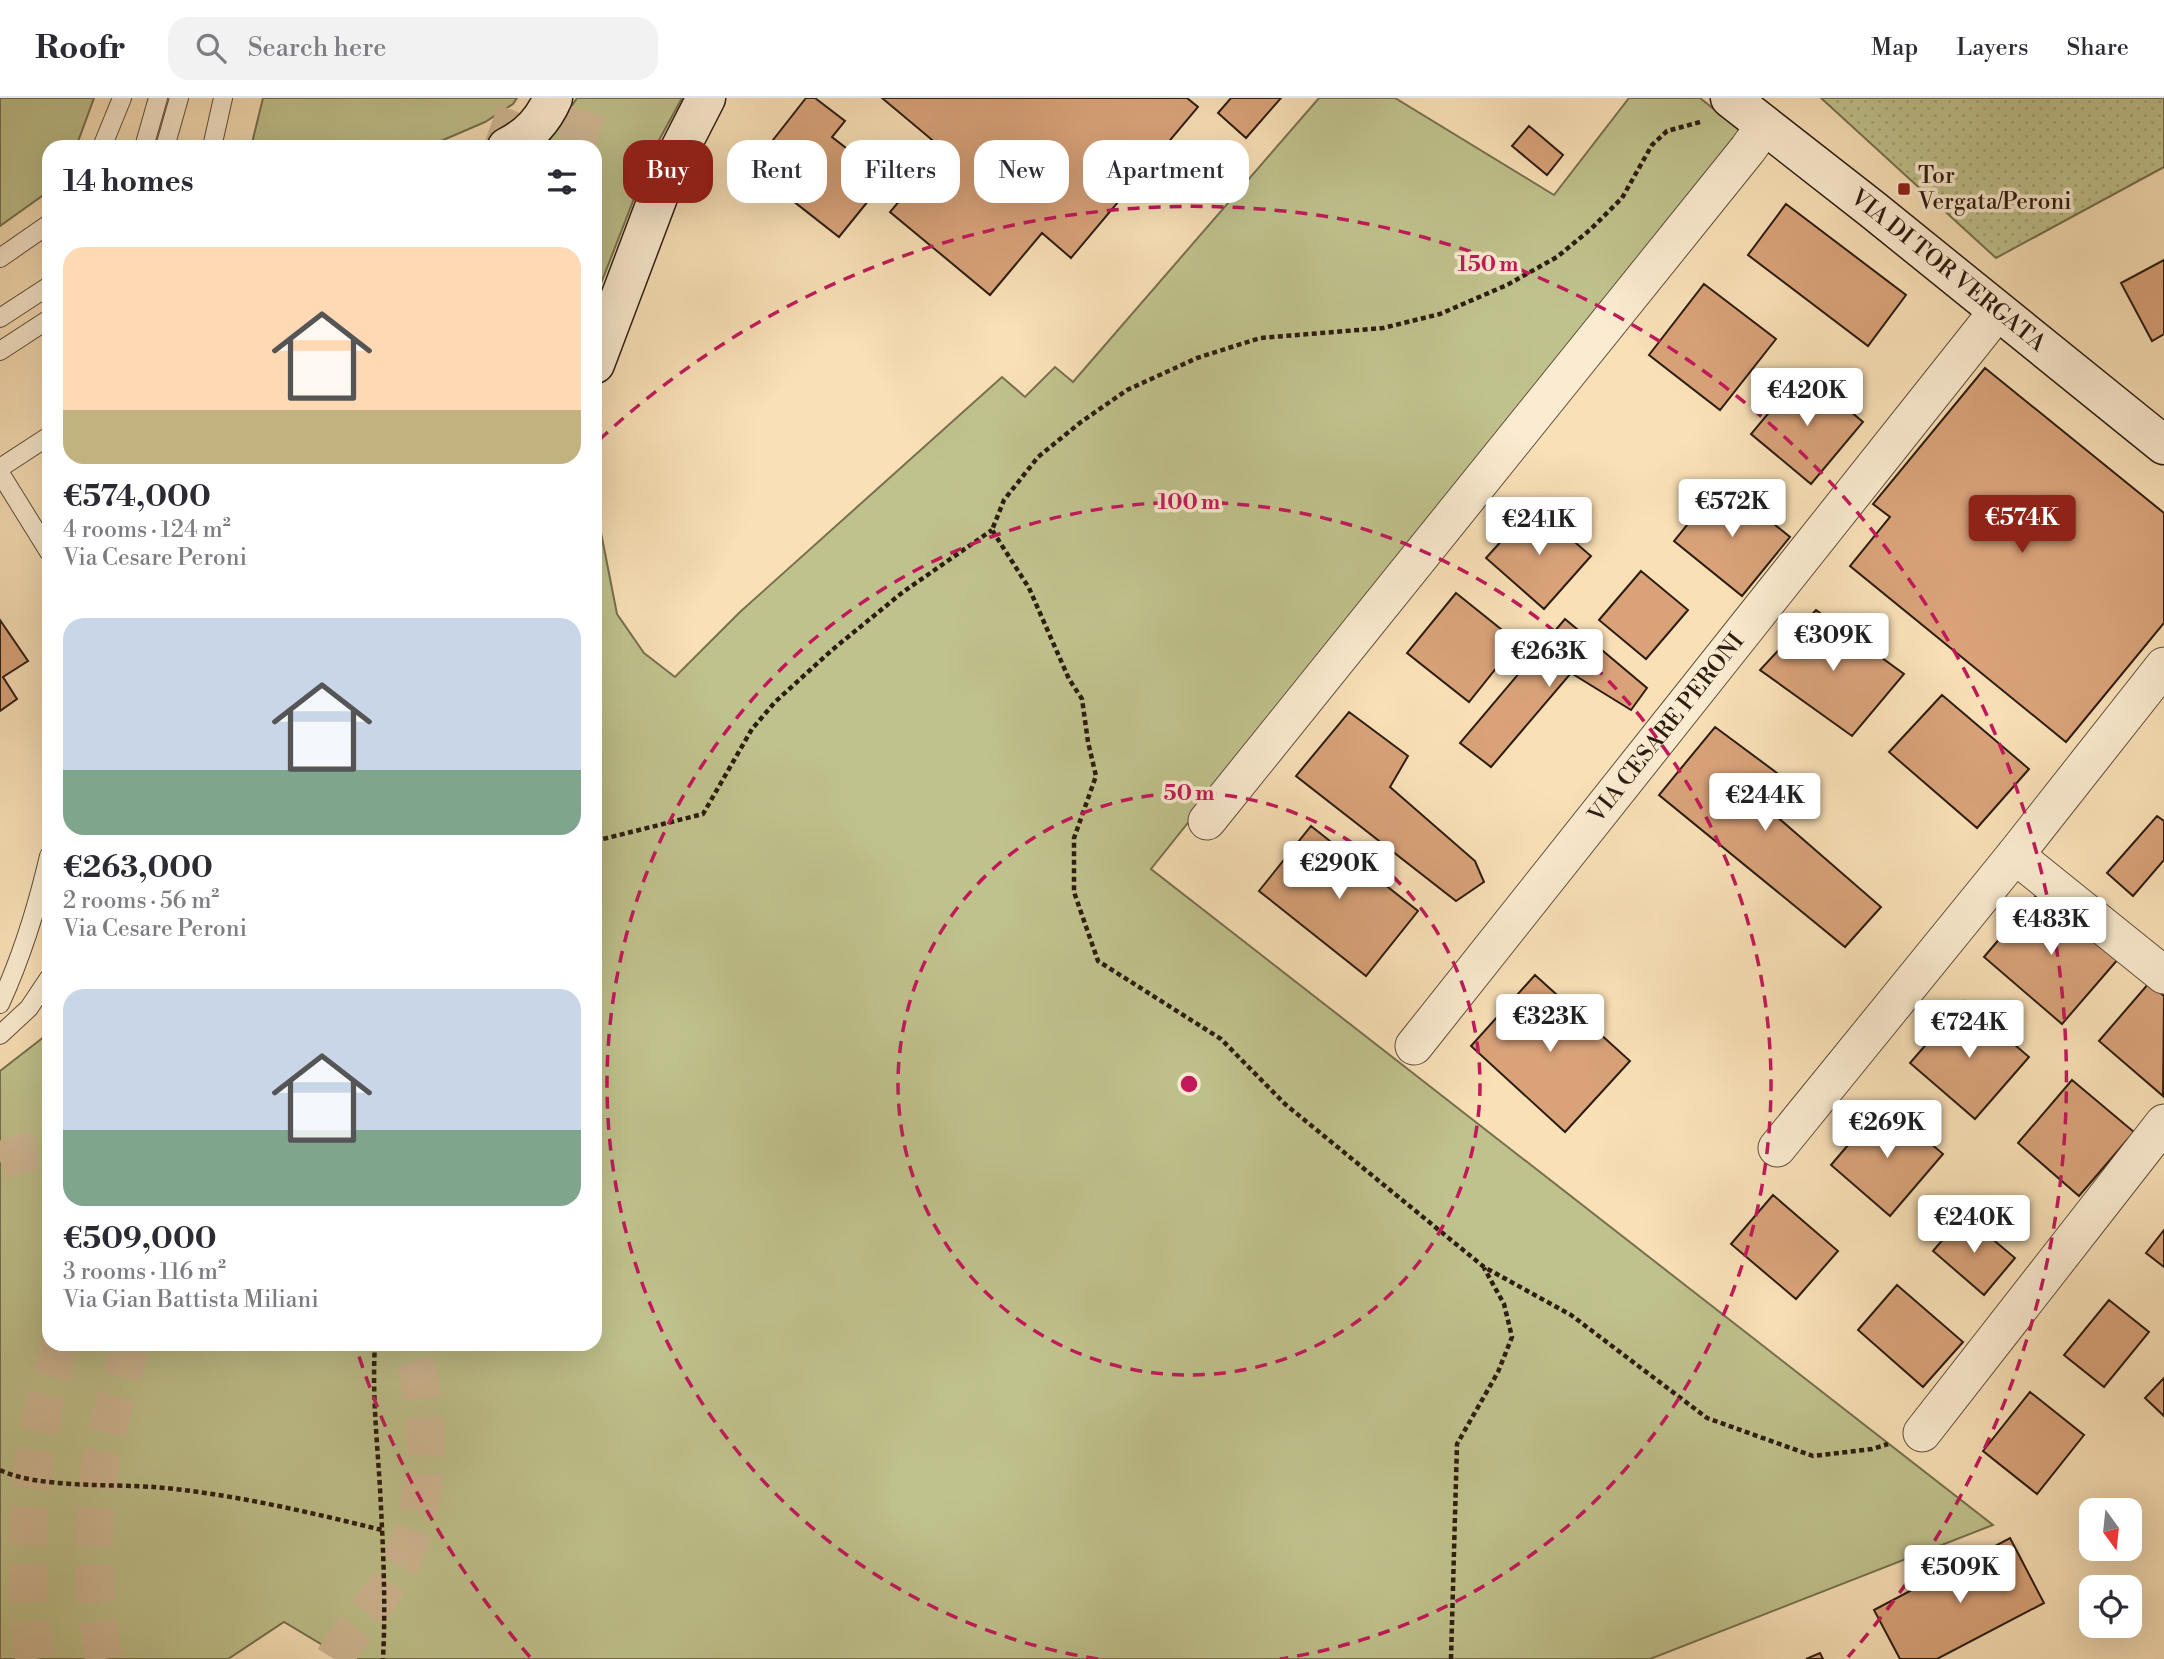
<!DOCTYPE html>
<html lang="en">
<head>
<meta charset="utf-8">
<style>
  :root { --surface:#fff; --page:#f2f2f3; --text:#2b2b33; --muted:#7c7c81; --line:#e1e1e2; --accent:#8f2418 }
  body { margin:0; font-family:"Libre Bodoni",serif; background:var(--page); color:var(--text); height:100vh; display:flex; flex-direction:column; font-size:26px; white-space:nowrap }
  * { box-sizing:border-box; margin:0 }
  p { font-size:23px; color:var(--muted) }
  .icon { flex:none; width:38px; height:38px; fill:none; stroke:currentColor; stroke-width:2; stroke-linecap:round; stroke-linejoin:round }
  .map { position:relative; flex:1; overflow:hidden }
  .details { position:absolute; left:42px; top:42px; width:560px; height:1211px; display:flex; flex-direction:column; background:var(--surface); border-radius:21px; box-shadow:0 7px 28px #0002 }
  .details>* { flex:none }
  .banner { position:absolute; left:623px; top:42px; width:665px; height:63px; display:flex; gap:14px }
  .needle { width:46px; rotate:165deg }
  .controls { position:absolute; left:2079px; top:1400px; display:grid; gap:14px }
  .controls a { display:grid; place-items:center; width:63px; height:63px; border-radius:14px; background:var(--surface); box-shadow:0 7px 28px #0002; font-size:35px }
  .price { position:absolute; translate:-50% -60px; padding:0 16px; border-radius:7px; background:#fff; color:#222; font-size:23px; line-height:46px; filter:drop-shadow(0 2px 4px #0008) }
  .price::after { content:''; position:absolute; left:50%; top:42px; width:21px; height:16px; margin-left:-10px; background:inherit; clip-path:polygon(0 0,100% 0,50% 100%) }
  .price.on { background:var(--accent); color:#fff }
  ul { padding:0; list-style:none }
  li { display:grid; align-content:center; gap:14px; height:371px; padding:0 21px }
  li span { display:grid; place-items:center; height:217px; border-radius:21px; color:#555 }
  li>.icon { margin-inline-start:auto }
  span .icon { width:126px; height:126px; fill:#fffc; stroke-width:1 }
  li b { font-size:30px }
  h2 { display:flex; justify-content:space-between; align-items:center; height:84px; padding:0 21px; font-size:30px }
  .tag { padding:0 24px; border-radius:21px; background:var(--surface); box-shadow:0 7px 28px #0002; font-size:24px; line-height:63px }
  .tag.on { background:var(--accent); color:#fff }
  header { display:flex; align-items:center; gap:42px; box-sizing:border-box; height:98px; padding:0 35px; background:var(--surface); border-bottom:2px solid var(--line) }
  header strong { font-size:33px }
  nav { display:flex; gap:38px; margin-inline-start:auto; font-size:24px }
  .search { width:490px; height:63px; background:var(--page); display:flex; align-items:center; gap:18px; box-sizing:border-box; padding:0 24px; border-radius:21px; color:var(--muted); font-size:26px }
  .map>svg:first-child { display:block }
  .green { fill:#c0c28d; stroke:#76704f; stroke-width:2 }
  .park { fill:url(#park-dots); stroke:#76704f; stroke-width:2 }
  .building { fill:#d9a279; stroke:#2c1d11; stroke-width:2 }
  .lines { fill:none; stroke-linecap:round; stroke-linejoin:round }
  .secondary-tunnel { stroke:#d0b996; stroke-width:38; stroke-dasharray:38 19; stroke-linecap:butt }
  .lane-casing { stroke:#5f4e3a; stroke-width:20 }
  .street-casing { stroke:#5f4e3a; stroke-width:39 }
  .secondary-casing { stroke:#2c1d11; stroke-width:41 }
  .path { stroke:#2c1d11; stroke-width:4.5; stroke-dasharray:5 3.5; stroke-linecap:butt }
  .lane { stroke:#fbebd0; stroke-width:18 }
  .street { stroke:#fbebd0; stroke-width:37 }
  .secondary { stroke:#fbebd0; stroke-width:38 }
  .ring { fill:none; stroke:#c2185b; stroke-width:3.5; stroke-dasharray:12 9 }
  .poi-dot { fill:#8f2418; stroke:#fbebd0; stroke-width:2.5 }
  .labels { text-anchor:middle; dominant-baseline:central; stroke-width:7; stroke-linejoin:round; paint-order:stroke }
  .poi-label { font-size:23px; fill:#2c1d11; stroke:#fbebd0; text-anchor:start }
  .street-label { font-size:23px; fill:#2c1d11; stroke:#fbebd0 }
  .centre { fill:#c2185b; stroke:#fbebd0; stroke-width:3.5 }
  .ring-label { font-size:21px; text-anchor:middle; font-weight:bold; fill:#c2185b; stroke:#fbebd0; stroke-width:7; stroke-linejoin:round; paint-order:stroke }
</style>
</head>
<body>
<header>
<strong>Roofr</strong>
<div class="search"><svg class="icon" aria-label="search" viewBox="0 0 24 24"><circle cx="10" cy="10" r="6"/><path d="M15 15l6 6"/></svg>Search here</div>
<nav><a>Map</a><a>Layers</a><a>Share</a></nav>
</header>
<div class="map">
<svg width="2164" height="1561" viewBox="0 0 2164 1561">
  <defs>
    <pattern id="park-dots" width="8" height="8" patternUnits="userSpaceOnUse" patternTransform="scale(1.75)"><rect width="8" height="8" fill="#c0c28d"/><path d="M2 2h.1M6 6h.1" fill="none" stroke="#a5a679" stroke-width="1.8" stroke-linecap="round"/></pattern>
  </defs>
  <rect width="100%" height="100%" fill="#f9e0b7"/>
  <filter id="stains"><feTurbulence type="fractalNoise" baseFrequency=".00286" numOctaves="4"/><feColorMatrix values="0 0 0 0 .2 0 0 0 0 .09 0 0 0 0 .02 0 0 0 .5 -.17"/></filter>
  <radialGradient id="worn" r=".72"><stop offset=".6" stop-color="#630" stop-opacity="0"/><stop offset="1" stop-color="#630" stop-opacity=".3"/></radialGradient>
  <path class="green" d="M0 0H94L76 49H49V93L0 128Z
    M263 0H517L513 6 485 24 427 49H251Z
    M577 0H682L651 57 600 188 595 190V49H540L549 42Z
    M1319 0H1395L1554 97 1629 0H1700L1741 33 1151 771 1993 1427 1650 1561H346L284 1524 228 1561H0V973L49 935V1246H595V404L617 516 644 555 675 579 740 514 1002 279 1025 299 1055 269 1073 284Z"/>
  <path class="park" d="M1821 0H2164V69L1996 160Z"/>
  <path class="building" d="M806 0H815L845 23 832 39 886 81 839 139 751 70Z
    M882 0H1187L1198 9 1071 160 1042 135 990 197 890 114 943 51Z
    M1231 0H1281L1246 40 1218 15Z
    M1529 28 1563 57 1547 77 1512 48Z
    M1786 106 1906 197 1868 248 1748 157Z
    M2164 162V236L2152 243 2121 185Z
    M1704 186 1776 241 1720 312 1649 257Z
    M1985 270 2164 415V525L2066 644 1850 468 1890 419 1873 406Z
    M1803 274 1863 324 1811 386 1751 336Z
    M1722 384 1790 439 1742 498 1674 443Z
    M1533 408 1591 458 1544 511 1486 460Z
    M1641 473 1688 512 1646 561 1599 522Z
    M1456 495 1517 544 1469 604 1407 555Z
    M1816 512 1904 576 1852 638 1760 572Z
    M1565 521 1647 590 1631 612 1571 575 1491 669 1460 645Z
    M0 522 28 563 3 579 17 601 0 613Z
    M1942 597 2029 671 1977 730 1889 654Z
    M1349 614 1408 658 1390 689 1475 763 1484 784 1456 803 1296 678Z
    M1715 629 1800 692 1775 717 1881 809 1845 849 1659 697Z
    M2157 718 2164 723V762L2133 798 2107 775Z
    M1311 728 1418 813 1366 878 1259 793Z
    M2041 792 2119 860 2062 926 1984 859Z
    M1535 877 1630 963 1565 1034 1471 948Z
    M2149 885 2164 898 2163 998 2099 943Z
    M1964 903 2029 959 1975 1021 1910 965Z
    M2072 982 2134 1034 2079 1098 2018 1045Z
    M1884 1005 1943 1056 1890 1118 1831 1067Z
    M1773 1097 1838 1153 1796 1201 1731 1146Z
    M1964 1117 2015 1160 1984 1197 1933 1153Z
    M2164 1132V1169L2146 1155Z
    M1897 1187 1963 1244 1923 1289 1858 1232Z
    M2109 1202 2149 1234 2104 1289 2064 1257Z
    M2164 1280V1318L2145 1300Z
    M2030 1294 2084 1337 2037 1396 1983 1353Z
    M2010 1440 2044 1505 1937 1561H1900L1874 1512Z
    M1820 1555 1823 1561H1806Z"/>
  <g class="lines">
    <path class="secondary-tunnel" d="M503 49 521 0
      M575 49 591 0
      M0 1063 18 1056 49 1051
      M34 1561C21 1457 28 1346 61 1246
      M104 1561C92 1497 90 1426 101 1361 108 1322 120 1284 131 1246
      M334 1561C350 1535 371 1512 388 1486 433 1417 433 1323 411 1246"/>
    <defs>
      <path id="lane" d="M102 49 122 0
        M144 49 158 0
        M165 49 179 0
        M212 49 223 0
        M0 160 49 126
        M0 220 49 188
        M0 253 49 221
        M0 370 49 338
        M0 375 49 454
        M0 906C22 858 37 810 49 758
        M0 937 29 910 49 880"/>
      <g id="street">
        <path d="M1207 723 1748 51 1765 27"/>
        <path d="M2015 757 2164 877"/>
        <path id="s1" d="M1414 948 1997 214"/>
        <path d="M1777 1050 2015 757 2164 568"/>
        <path d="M1922 1335 2164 1025"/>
      </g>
      <g id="secondary">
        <path id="s2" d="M1730 0 1872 111 2164 347"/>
        <path d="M507 49C529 38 543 23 553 0"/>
        <path d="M595 266 666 78 706 0"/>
      </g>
    </defs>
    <use href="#lane" class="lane-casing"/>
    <use href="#street" class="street-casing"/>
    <use href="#secondary" class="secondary-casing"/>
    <path class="path" d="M1700 24 1667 33 1652 47 1622 100 1591 131 1557 159 1507 187 1440 216 1383 230 1260 240 1197 260 1127 292 1081 324 1038 359 1004 402 992 432 1029 490 1069 581 1082 601 1088 644 1096 678 1074 740V794L1098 863 1221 941 1285 1006 1484 1169 1571 1217 1707 1320 1813 1358 1872 1351 1888 1346
      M595 743 703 716 752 631 775 604 832 552 903 494 992 432
      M375 1246C372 1294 377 1342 380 1390 383 1447 386 1504 383 1561
      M0 1372C36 1390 112 1386 154 1389 228 1395 309 1414 382 1432
      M1451 1561 1457 1346 1498 1274 1512 1239 1504 1206 1484 1170"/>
    <use href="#lane" class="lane"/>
    <use href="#street" class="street"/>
    <use href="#secondary" class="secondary"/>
  </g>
  <g class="ring">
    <circle cx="1189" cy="986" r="291"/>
    <path d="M1098 1561A582 582 0 1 1 1280 1561"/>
    <path d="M530 1559A873 873 0 0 1 356 1249M599 342A873 873 0 0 1 1848 1559"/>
  </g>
  <rect class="poi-dot" x="1897" y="84" width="14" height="14" rx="3.5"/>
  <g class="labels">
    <g class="poi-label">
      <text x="1918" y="78">Tor<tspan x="1918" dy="26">Vergata/Peroni</tspan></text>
    </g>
    <g class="street-label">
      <text stroke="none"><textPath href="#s2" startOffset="278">VIA DI TOR VERGATA</textPath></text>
      <text stroke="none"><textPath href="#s1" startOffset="406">VIA CESARE PERONI</textPath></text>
    </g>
  </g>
  <circle cx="1189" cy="986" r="10" class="centre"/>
  <g class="ring-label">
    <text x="1488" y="173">150 m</text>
    <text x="1189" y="411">100 m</text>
    <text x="1189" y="702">50 m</text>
  </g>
  <rect width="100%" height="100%" filter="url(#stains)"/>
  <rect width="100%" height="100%" fill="url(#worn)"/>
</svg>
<div class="controls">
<a><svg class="needle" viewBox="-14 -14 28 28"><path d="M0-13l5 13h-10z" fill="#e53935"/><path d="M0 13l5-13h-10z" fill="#7c7c81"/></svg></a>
<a><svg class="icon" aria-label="locate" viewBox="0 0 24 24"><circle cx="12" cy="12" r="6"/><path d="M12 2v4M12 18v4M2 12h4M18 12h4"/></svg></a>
</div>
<b class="price" style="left:1807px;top:330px">€420K</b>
<b class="price" style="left:1732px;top:441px">€572K</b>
<b class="price on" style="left:2022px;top:457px">€574K</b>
<b class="price" style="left:1539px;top:459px">€241K</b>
<b class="price" style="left:1833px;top:575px">€309K</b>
<b class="price" style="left:1549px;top:591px">€263K</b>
<b class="price" style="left:1765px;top:735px">€244K</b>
<b class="price" style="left:1339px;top:803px">€290K</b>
<b class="price" style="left:2051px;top:859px">€483K</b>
<b class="price" style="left:1550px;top:956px">€323K</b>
<b class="price" style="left:1969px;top:962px">€724K</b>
<b class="price" style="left:1887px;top:1062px">€269K</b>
<b class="price" style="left:1974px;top:1157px">€240K</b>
<b class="price" style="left:1960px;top:1507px">€509K</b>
<div class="banner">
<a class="tag on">Buy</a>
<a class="tag">Rent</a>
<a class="tag">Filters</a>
<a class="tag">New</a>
<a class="tag">Apartment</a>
</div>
<section class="details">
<h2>14 homes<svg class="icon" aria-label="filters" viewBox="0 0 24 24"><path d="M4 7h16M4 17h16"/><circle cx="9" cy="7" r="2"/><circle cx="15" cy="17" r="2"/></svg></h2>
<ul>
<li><span style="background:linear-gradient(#ffd9b3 75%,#c2b280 0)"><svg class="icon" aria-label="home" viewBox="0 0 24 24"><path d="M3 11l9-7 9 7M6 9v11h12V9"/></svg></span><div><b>€574,000</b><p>4 rooms · 124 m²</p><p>Via Cesare Peroni</p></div></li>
<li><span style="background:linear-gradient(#c9d6e8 70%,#7fa58c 0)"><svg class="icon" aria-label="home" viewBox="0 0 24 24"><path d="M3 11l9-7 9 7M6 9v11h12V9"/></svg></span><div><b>€263,000</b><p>2 rooms · 56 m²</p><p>Via Cesare Peroni</p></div></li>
<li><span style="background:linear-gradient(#c9d6e8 65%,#7fa58c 0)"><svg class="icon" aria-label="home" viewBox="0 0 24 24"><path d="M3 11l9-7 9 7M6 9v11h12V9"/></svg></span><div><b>€509,000</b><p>3 rooms · 116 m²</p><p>Via Gian Battista Miliani</p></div></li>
</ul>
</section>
</div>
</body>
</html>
